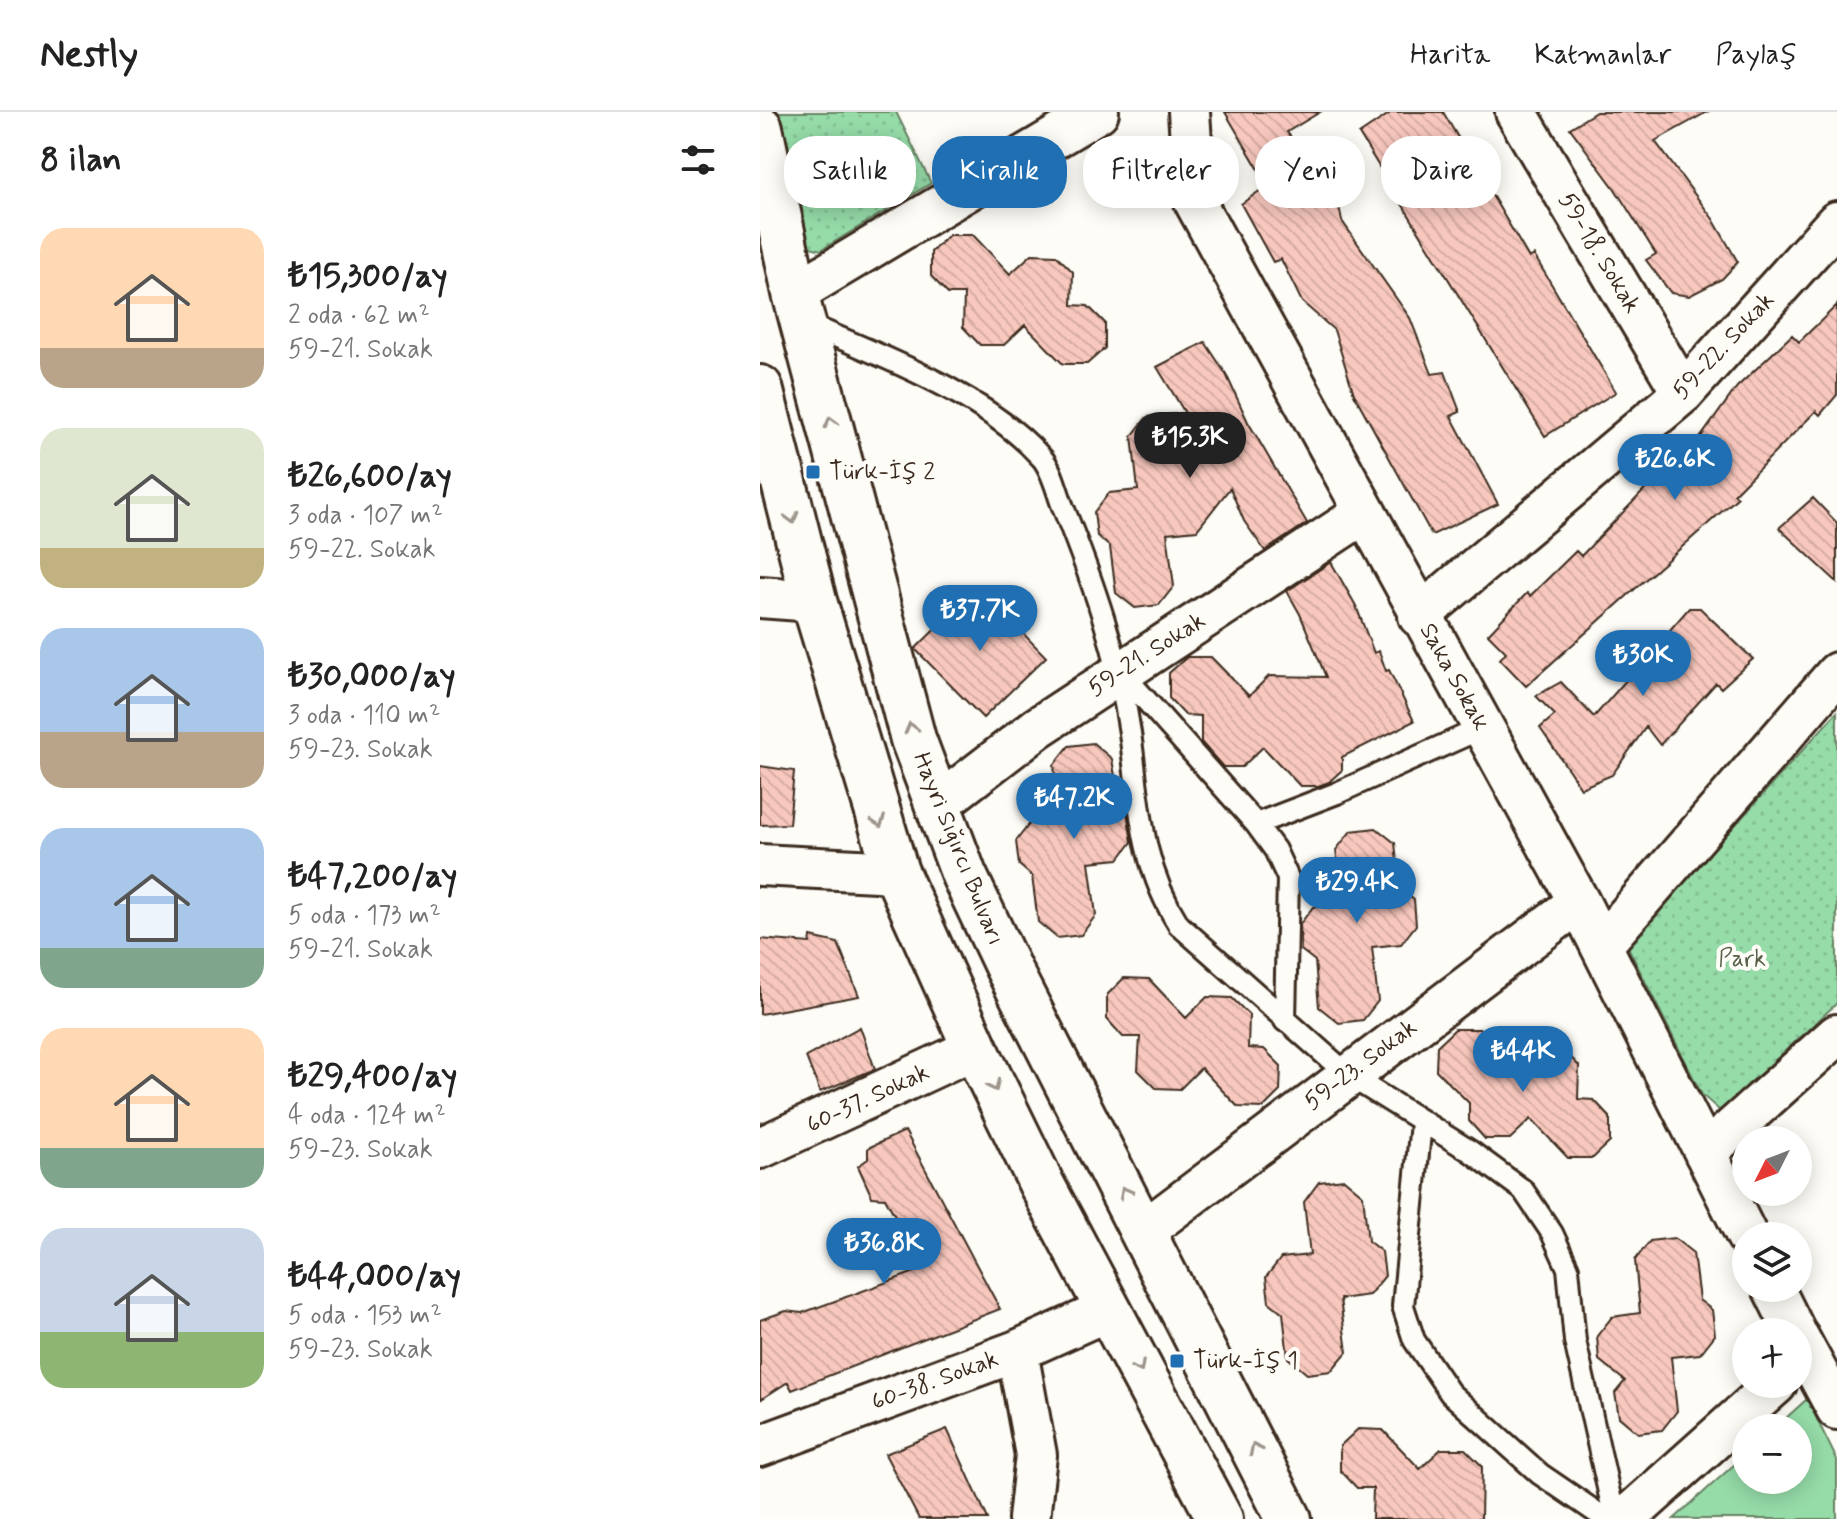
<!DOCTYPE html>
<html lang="tr">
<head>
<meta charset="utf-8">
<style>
  :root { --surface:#fff; --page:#f6f6f6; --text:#222; --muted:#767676; --line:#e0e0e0; --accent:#1f6fb2 }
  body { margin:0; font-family:Mynerve,sans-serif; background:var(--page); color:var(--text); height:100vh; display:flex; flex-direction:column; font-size:30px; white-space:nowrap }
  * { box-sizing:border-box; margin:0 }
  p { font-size:26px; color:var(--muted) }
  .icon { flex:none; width:44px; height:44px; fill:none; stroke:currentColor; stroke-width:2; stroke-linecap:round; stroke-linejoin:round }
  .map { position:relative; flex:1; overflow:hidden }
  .side { display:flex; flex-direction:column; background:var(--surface); width:760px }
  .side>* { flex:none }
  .hud { position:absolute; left:24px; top:24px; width:760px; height:72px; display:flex; gap:16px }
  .needle { width:52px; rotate:228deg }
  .controls { position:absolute; left:972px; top:1014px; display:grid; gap:16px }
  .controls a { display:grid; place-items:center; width:80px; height:80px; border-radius:50%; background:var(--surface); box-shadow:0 4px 20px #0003; font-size:40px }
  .price { position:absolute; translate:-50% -68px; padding:0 18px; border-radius:28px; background:var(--accent); color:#fff; font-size:26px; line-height:52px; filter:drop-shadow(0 2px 4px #0008) }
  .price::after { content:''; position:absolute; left:50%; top:48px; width:24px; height:18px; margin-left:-12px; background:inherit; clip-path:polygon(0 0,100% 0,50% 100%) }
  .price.current { background:#222; color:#fff }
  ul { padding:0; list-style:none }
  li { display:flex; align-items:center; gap:24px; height:200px; padding:0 40px }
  li span { display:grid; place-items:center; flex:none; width:224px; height:160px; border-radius:24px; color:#555 }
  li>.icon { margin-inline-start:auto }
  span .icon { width:96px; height:96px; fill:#fffc; stroke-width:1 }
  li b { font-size:34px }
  h2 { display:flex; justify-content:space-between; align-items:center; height:96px; padding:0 40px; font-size:34px }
  .chip { padding:0 28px; border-radius:32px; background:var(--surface); box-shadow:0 4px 20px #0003; font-size:28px; line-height:72px }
  .chip.current { background:var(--accent); color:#fff }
  header { display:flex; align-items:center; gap:48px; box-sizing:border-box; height:112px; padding:0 40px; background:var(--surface); border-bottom:2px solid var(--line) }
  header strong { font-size:38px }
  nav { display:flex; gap:44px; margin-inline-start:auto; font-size:28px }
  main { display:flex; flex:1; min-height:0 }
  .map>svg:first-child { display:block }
  .grass { fill:#96dca9; stroke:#688364; stroke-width:2 }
  .park { fill:url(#park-dots); stroke:#688364; stroke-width:2 }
  .building { fill:url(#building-back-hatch); stroke:#3b2a1e; stroke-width:2 }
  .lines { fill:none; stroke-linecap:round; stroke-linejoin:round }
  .lane-casing { stroke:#3b2a1e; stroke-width:26 }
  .street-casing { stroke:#3b2a1e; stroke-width:46 }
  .secondary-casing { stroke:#3b2a1e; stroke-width:50 }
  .lane { stroke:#fdfcf7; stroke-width:20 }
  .street { stroke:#fdfcf7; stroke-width:40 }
  .secondary { stroke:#fdfcf7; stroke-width:44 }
  .oneway { stroke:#9c938a }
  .poi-dot { fill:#1f6fb2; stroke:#fdfcf7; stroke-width:3 }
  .labels { text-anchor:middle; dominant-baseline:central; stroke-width:8; stroke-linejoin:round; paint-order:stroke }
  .street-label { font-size:24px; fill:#3b2a1e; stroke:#fdfcf7 }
  .poi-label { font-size:24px; fill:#3b2a1e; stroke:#fdfcf7; text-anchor:start }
  .park-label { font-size:24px; fill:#565f48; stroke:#fdfcf7 }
</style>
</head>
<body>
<header>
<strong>Nestly</strong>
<nav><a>Harita</a><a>Katmanlar</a><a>Paylaş</a></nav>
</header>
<main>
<section class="side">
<h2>8 ilan<svg class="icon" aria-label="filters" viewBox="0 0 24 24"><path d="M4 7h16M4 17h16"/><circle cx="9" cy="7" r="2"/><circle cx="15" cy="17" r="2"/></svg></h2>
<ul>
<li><span style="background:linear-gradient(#ffd9b3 75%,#b9a48a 0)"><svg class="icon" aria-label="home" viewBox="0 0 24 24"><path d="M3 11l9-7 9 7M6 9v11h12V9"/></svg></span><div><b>₺15,300/ay</b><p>2 oda · 62 m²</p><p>59-21. Sokak</p></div></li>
<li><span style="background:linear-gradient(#dfe7d0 75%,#c2b280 0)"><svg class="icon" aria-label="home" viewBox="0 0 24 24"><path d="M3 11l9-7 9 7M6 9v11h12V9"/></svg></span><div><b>₺26,600/ay</b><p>3 oda · 107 m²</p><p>59-22. Sokak</p></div></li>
<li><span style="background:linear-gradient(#a9c7e8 65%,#b9a48a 0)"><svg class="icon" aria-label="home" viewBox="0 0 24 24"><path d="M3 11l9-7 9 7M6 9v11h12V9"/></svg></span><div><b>₺30,000/ay</b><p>3 oda · 110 m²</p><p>59-23. Sokak</p></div></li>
<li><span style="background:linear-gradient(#a9c7e8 75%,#7fa58c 0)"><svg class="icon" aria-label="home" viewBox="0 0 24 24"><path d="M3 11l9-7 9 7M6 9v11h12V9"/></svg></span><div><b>₺47,200/ay</b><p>5 oda · 173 m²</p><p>59-21. Sokak</p></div></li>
<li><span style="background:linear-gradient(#ffd9b3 75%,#7fa58c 0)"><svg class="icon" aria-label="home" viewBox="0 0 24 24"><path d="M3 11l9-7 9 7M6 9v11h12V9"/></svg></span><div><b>₺29,400/ay</b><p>4 oda · 124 m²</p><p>59-23. Sokak</p></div></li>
<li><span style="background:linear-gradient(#c9d6e8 65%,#8fb573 0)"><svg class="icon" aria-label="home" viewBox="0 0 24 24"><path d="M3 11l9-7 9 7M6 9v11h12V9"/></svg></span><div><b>₺44,000/ay</b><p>5 oda · 153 m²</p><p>59-23. Sokak</p></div></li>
</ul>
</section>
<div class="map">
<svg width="1077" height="1407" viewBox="0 0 1077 1407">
  <defs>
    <pattern id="park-dots" width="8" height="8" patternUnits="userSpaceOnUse" patternTransform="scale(2)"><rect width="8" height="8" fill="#96dca9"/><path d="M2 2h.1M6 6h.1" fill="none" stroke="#82bd91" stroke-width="1.8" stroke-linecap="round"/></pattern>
    <pattern id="building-back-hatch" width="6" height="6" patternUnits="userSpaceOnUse" patternTransform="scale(2)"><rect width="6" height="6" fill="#f8c8be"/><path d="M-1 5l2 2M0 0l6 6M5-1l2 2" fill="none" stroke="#d6aca3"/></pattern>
  </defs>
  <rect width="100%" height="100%" fill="#fdfcf7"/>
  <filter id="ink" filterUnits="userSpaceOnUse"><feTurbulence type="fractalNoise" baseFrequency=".0125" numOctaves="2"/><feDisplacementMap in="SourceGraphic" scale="16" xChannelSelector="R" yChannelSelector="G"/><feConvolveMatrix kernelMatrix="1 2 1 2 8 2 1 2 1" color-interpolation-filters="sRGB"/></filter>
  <g filter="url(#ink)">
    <path class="grass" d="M1047 1287 1077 1348V1407H914L986 1342V1368H1038V1316H1015Z"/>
    <path class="park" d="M11 0H136L171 71 61 138 40 132Z
      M1077 600V891L960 999 942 983 867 833Z"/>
    <path class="building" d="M465 0H560L527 20 578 89 582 109 650 206 672 262 685 260 700 300 691 304 738 392 672 423 594 282 574 218 542 190 521 147 513 150 481 92 508 73Z
      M632 0H683L769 146 774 143 856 280 785 324 599 22Z
      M836 0H947L895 29 953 107 978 150 962 167 929 184 911 181 886 148 896 142 855 77 810 16Z
      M189 123H213L250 162 272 142 296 143 313 160 312 193 328 194 345 211V236L327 252H303L265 213 244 233H220L203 215 204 182H188L171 164V140Z
      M1077 193V283L1060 303 1056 299 974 382 978 385 766 574 740 547 746 540 728 522 767 481 770 484 816 439 821 444 926 335 930 340 977 275 1032 223 1039 230Z
      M445 230 466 262 488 310 547 411 505 439 484 409 470 376 437 418 407 421 414 474 399 493 375 496 356 481 350 435 337 424 334 400 349 381 378 378 372 324 387 305 425 301 397 255Z
      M1053 386 1077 411V470L1019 416Z
      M571 450 596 494 614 541 619 539 626 559 629 558 654 609 582 645V658L569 670 558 674H540L503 635 482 655H463L441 630V604L425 603 409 586V561L427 545H451L489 584 509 564 566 565 540 502 527 479Z
      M218 475 286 545 223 606 155 537Z
      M929 496H940L993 547 961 576 956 571 900 633 886 615 852 663 821 676 780 616 795 603 776 584 801 570 834 605Z
      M333 631 352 647 356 670 346 683 367 700 372 730 359 747 329 750 336 803 321 823 297 826 278 810 272 764 259 753 256 729 271 710 300 707 294 653 309 634Z
      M0 654 34 659 29 712 0 713Z
      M616 716 635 731 640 777 654 788 656 813 641 832 612 835 618 889 603 908 579 911 559 895 555 849 541 838 540 812 553 795 583 791 576 738 591 719Z
      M51 825 78 831 99 884 0 902V827L50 831Z
      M364 866 389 867 426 906 447 885 472 886 489 903 488 936 504 937 521 954 520 979 503 996 478 995 441 956 420 977 396 976 378 958 380 925H363L347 907V883Z
      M100 915 115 957 60 980 46 945Z
      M695 917H719L756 956 778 936H802L819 954 818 987 834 988 850 1005V1030L833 1046H808L771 1007 750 1027H725L709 1009V991L676 958 677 934Z
      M145 1019 240 1197 32 1278 28 1270 0 1288V1208L26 1199 42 1201 155 1160 138 1130 148 1127 125 1086 112 1085 98 1054 108 1047V1036Z
      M584 1067 603 1083 608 1129 622 1140 625 1164 609 1183 580 1187 587 1240 571 1259 547 1262 528 1246 523 1201 509 1190 506 1165 521 1146 550 1143 544 1090 559 1070Z
      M914 1126 933 1141 939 1188 952 1198 955 1223 940 1242 911 1245 917 1299 902 1318 878 1321 859 1305 855 1281 865 1269 839 1248 837 1224 852 1205 880 1201 875 1148 890 1129Z
      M187 1317 228 1407H159L125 1342Z
      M598 1317 623 1318 660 1357 681 1337H705L722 1354 721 1407H612L613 1376H597L580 1358V1334Z"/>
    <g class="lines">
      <defs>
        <path id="lane" d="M45 211C123 245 223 281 281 345 292 356 297 380 303 395 333 470 358 540 370 621 380 691 380 752 419 813L588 963 710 1039 763 1078 792 1121 808 1156 815 1229 855 1407
          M361 560 496 712 515 738 528 766 525 909
          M496 712 577 681 722 616
          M661 1011 643 1194 654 1228 690 1281 780 1362 846 1407"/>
        <path id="street" d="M429 0 435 90 819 790 987 1124
          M756 0 923 281
          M35 181 338 0
          M0 485 54 489
          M659 504 923 281 1077 110
          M176 694 277 616 604 401
          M0 753 136 760
          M841 834 1077 561
          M0 1036 215 936
          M945 1041 1077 923
          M385 1118 819 790
          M1013 1176 1035 1220
          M1038 1225 1077 1297
          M257 1239 276 1343 269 1407
          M0 1334 257 1239 348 1198
          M865 1407 1016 1272"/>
        <path id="secondary" d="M0 16 35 181 153 627 204 763 248 856 529 1407
          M0 276 54 489 136 760 215 936 282 1073 460 1407"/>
      </defs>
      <use href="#lane" class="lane-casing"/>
      <use href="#street" class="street-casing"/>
      <use href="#secondary" class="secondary-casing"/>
      <use href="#lane" class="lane"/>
      <use href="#street" class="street"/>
      <use href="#secondary" class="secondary"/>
    </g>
    <defs><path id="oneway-chevron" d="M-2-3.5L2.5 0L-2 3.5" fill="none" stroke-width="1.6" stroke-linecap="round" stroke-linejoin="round" transform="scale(2)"/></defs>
    <g class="oneway">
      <use href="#oneway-chevron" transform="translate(71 310) rotate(-105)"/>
      <use href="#oneway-chevron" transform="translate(32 406) rotate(75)"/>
      <use href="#oneway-chevron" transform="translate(151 616) rotate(-105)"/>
      <use href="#oneway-chevron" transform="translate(119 710) rotate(71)"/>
      <use href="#oneway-chevron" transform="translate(234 974) rotate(64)"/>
      <use href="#oneway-chevron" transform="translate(365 1080) rotate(-118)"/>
      <use href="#oneway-chevron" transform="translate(379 1255) rotate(62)"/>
      <use href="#oneway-chevron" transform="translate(495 1337) rotate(-116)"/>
    </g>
  </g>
  <g class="poi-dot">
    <rect x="45" y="352" width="16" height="16" rx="4"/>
    <rect x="409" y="1241" width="16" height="16" rx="4"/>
  </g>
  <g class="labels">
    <g class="street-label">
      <text transform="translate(839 141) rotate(59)">59-18. Sokak</text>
      <text transform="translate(964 234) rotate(-47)">59-22. Sokak</text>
      <text transform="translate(387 543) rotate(-33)">59-21. Sokak</text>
      <text transform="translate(694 565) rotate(61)">Saka Sokak</text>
      <text transform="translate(198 737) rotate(68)">Hayri Sığırcı Bulvarı</text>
      <text transform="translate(601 953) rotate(-37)">59-23. Sokak</text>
      <text transform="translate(108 987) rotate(-25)">60-37. Sokak</text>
      <text transform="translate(175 1269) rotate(-20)">60-38. Sokak</text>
    </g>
    <g class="poi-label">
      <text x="69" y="360">Türk-İş 2</text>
      <text x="433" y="1249">Türk-İş 1</text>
    </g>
    <g class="park-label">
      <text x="982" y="847">Park</text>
    </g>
  </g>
</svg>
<div class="controls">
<a><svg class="needle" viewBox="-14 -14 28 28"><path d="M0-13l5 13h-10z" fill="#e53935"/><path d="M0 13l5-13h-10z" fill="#767676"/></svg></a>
<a><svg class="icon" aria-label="layers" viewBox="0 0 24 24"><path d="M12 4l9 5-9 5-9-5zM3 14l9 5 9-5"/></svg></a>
<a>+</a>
<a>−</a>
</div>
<b class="price current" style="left:430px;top:368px">₺15.3K</b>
<b class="price" style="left:915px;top:390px">₺26.6K</b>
<b class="price" style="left:220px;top:541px">₺37.7K</b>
<b class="price" style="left:883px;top:586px">₺30K</b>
<b class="price" style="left:314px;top:729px">₺47.2K</b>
<b class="price" style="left:597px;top:813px">₺29.4K</b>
<b class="price" style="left:763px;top:982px">₺44K</b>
<b class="price" style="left:124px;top:1174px">₺36.8K</b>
<div class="hud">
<a class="chip">Satılık</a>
<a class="chip current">Kiralık</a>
<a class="chip">Filtreler</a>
<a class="chip">Yeni</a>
<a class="chip">Daire</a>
</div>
</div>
</main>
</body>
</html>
